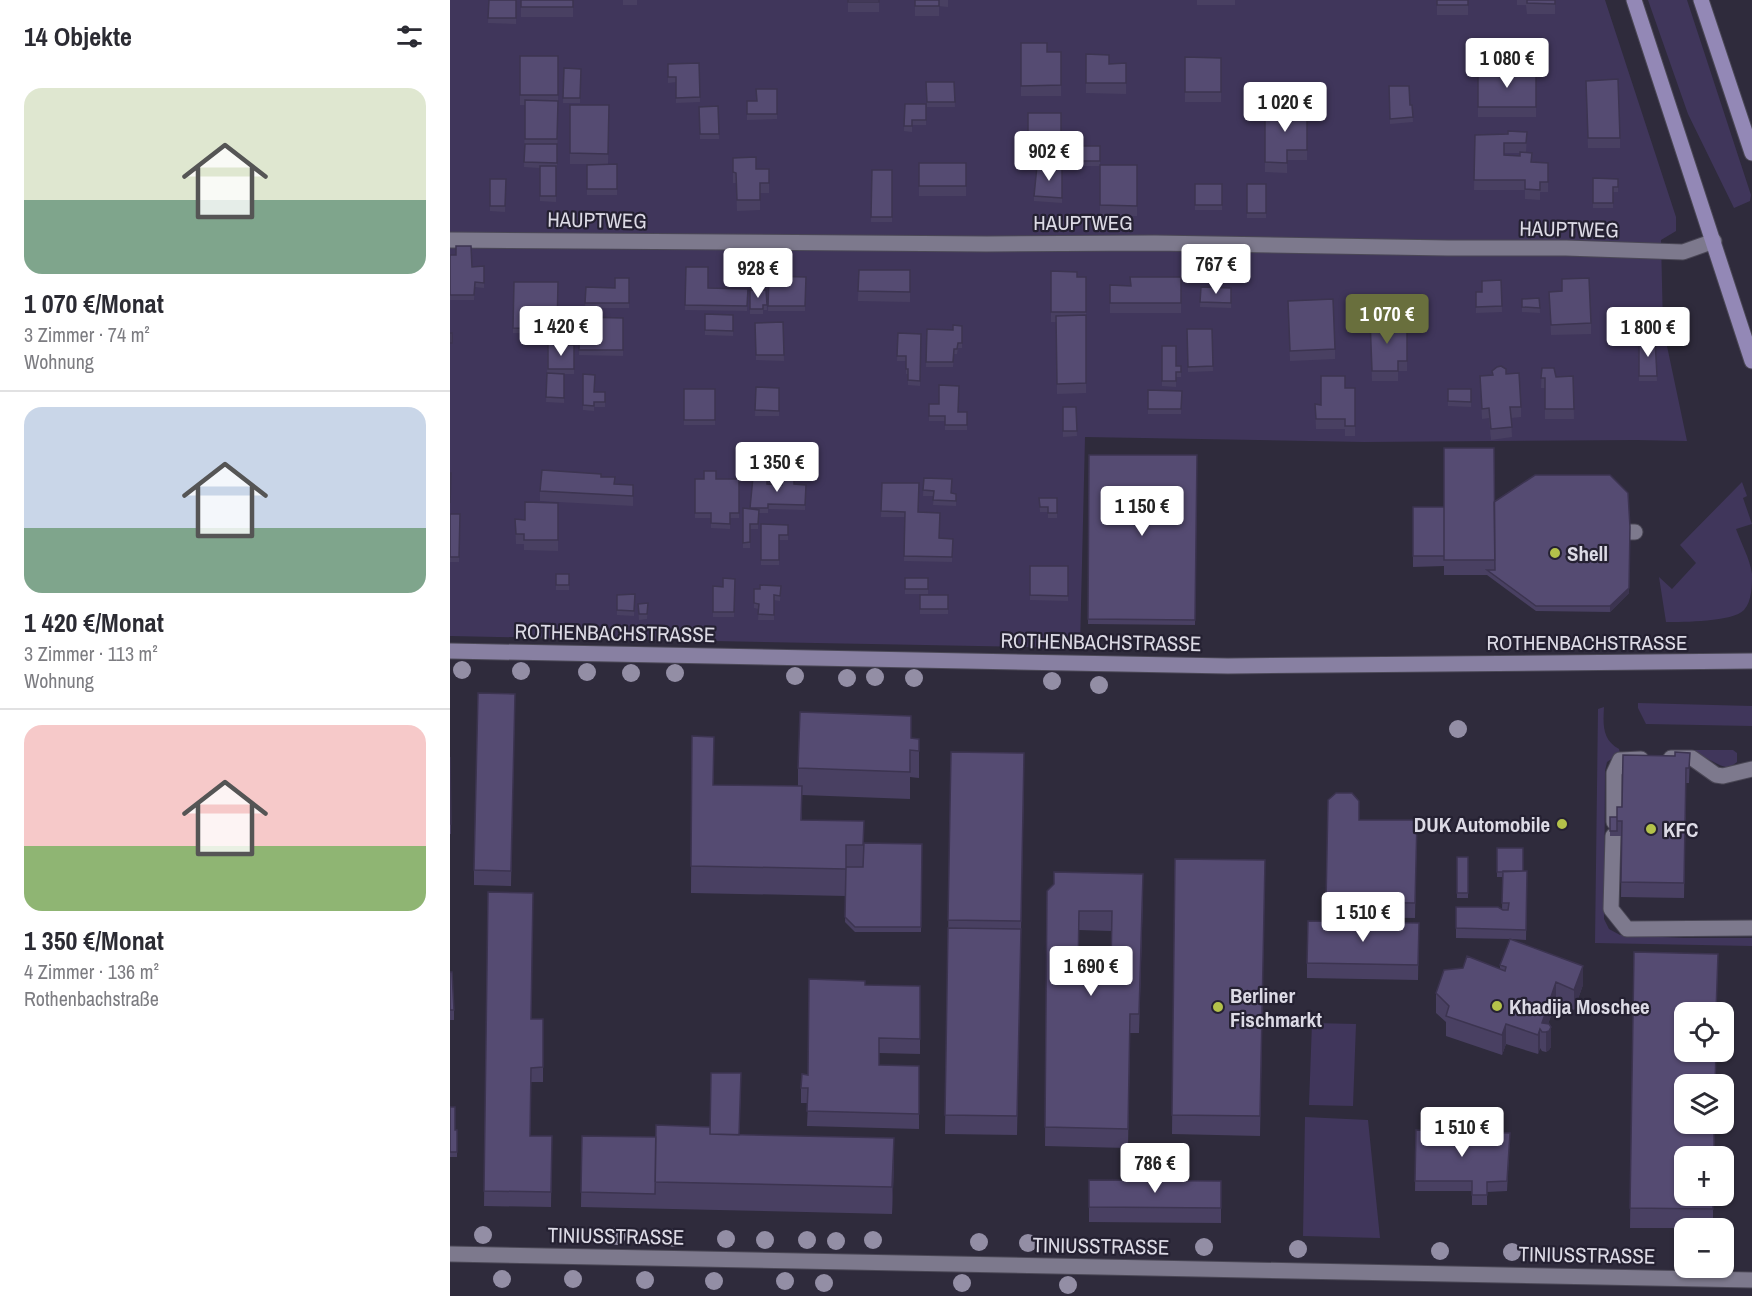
<!DOCTYPE html>
<html lang="de">
<head>
<meta charset="utf-8">
<style>
  :root { --surface:#fff; --page:#f7f7f7; --text:#2b2b33; --muted:#7c7c81; --line:#e1e1e2; --accent:#696f3d }
  body { margin:0; font-family:"Archivo Narrow",sans-serif; background:var(--page); color:var(--text); height:100vh; display:flex; flex-direction:column; font-size:22px; white-space:nowrap }
  * { box-sizing:border-box; margin:0 }
  p { font-size:20px; color:var(--muted) }
  .icon { flex:none; width:33px; height:33px; fill:none; stroke:currentColor; stroke-width:2; stroke-linecap:round; stroke-linejoin:round }
  .map { position:relative; flex:1; overflow:hidden }
  .sheet { display:flex; flex-direction:column; background:var(--surface); width:450px }
  .sheet>* { flex:none }
  .tools { position:absolute; left:1224px; top:1002px; display:grid; gap:12px }
  .tools a { display:grid; place-items:center; width:60px; height:60px; border-radius:12px; background:var(--surface); box-shadow:0 2px 4px #0004; font-size:30px }
  .price { position:absolute; translate:-50% -51px; padding:0 14px; border-radius:6px; background:#fff; color:#222; font-size:20px; line-height:39px; filter:drop-shadow(0 2px 3px #0008) }
  .price::after { content:''; position:absolute; left:50%; top:36px; width:18px; height:14px; margin-left:-9px; background:inherit; clip-path:polygon(0 0,100% 0,50% 100%) }
  .price.current { background:var(--accent); color:#fff }
  ul { padding:0; list-style:none }
  li { display:grid; align-content:center; gap:12px; height:318px; padding:0 24px }
  li+li { border-top:2px solid var(--line) }
  li span { display:grid; place-items:center; height:186px; border-radius:18px; color:#555 }
  li>.icon { margin-inline-start:auto }
  span .icon { width:108px; height:108px; fill:#fffc; stroke-width:1 }
  li b { font-size:26px }
  h2 { display:flex; justify-content:space-between; align-items:center; height:72px; padding:0 24px; font-size:26px }
  main { display:flex; flex:1; min-height:0 }
  .map>svg:first-child { display:block }
  .green { fill:#40365b }
  .lines { fill:none; stroke-linecap:round; stroke-linejoin:round }
  .lane-casing { stroke:#4a4755; stroke-width:17 }
  .street-casing { stroke:#4a4755; stroke-width:17 }
  .secondary-casing { stroke:#4a4755; stroke-width:17 }
  .primary-casing { stroke:#4a4755; stroke-width:17 }
  .lane { stroke:#7d798d; stroke-width:15 }
  .street { stroke:#7d798d; stroke-width:15 }
  .secondary { stroke:#8880a2; stroke-width:15 }
  .primary { stroke:#9388b6; stroke-width:15 }
  .tree { fill:#938ea5 }
  .wall { fill:#494062; fill-rule:evenodd }
  .shaded-wall { fill:#3c3450 }
  .building { fill:#554b72; stroke:#3c3450; stroke-width:1.5; fill-rule:evenodd }
  .poi-dot { fill:#b4c24a; stroke:#252132; stroke-width:2 }
  .labels { text-anchor:middle; dominant-baseline:central; stroke-width:4.5; stroke-linejoin:round; paint-order:stroke }
  .street-label { font-size:21px; fill:#dcdae5; stroke:#252132 }
  .poi-label { font-size:21px; font-weight:bold; fill:#dcdae5; stroke:#252132; text-anchor:start }
</style>
</head>
<body>
<main>
<section class="sheet">
<h2>14 Objekte<svg class="icon" aria-label="filters" viewBox="0 0 24 24"><path d="M4 7h16M4 17h16"/><circle cx="9" cy="7" r="2"/><circle cx="15" cy="17" r="2"/></svg></h2>
<ul>
<li><span style="background:linear-gradient(#dfe7d0 60%,#7fa58c 0)"><svg class="icon" aria-label="home" viewBox="0 0 24 24"><path d="M3 11l9-7 9 7M6 9v11h12V9"/></svg></span><div><b>1 070 €/Monat</b><p>3 Zimmer · 74 m²</p><p>Wohnung</p></div></li>
<li><span style="background:linear-gradient(#c9d6e8 65%,#7fa58c 0)"><svg class="icon" aria-label="home" viewBox="0 0 24 24"><path d="M3 11l9-7 9 7M6 9v11h12V9"/></svg></span><div><b>1 420 €/Monat</b><p>3 Zimmer · 113 m²</p><p>Wohnung</p></div></li>
<li><span style="background:linear-gradient(#f6c9c9 65%,#8fb573 0)"><svg class="icon" aria-label="home" viewBox="0 0 24 24"><path d="M3 11l9-7 9 7M6 9v11h12V9"/></svg></span><div><b>1 350 €/Monat</b><p>4 Zimmer · 136 m²</p><p>Rothenbachstraße</p></div></li>
</ul>
</section>
<div class="map">
<svg width="1302" height="1296" viewBox="0 0 1302 1296">
  <rect width="100%" height="100%" fill="#2f2b3c"/>
  <path class="green" d="M0 0H1155L1226 217V231L1211 240 1213 327 1237 441 1186 440 914 442 635 437 630 648 0 636Z
    M1198 0H1237L1301 195 1300 201 1284 208 1238 114Z
    M1292 482 1297 496 1293 498 1302 524 1286 529C1291 543 1300 559 1302 574 1302 585 1302 601 1294 610 1283 622 1233 622 1216 622L1209 577 1222 589 1246 563 1230 545Z
    M1188 703 1302 706V726L1196 724 1188 708Z
    M1154 707C1153 724 1152 740 1169 749L1170 753 1157 762 1155 771 1154 919 1159 929 1170 935 1234 938H1302V946L1145 943 1148 709Z
    M1245 750H1283L1287 753V762L1279 768C1265 765 1257 756 1245 755Z
    M862 1023 906 1024 903 1106 859 1105Z
    M855 1117 918 1120 930 1238 853 1236Z"/>
  <g class="lines">
    <defs>
      <path id="lane" d="M0 240 537 244 705 243 998 248H1116L1233 252 1264 241
        M1180 532H1185
        M1221 758H1242L1266 775 1273 776 1302 769
        M1164 822V773L1170 760 1191 759
        M1163 836 1161 909 1177 929 1302 928"/>
      <path id="street" d="M0 1254 1302 1280"/>
      <path id="secondary" d="M0 651 778 666 1302 661"/>
      <path id="primary" d="M1184 0 1302 361
        M1251 0 1302 153"/>
    </defs>
    <use href="#lane" class="lane-casing"/>
    <use href="#street" class="street-casing"/>
    <use href="#secondary" class="secondary-casing"/>
    <use href="#primary" class="primary-casing"/>
    <use href="#lane" class="lane"/>
    <use href="#street" class="street"/>
    <use href="#secondary" class="secondary"/>
    <use href="#primary" class="primary"/>
  </g>
  <g class="tree">
    <circle cx="12" cy="670" r="9"/>
    <circle cx="71" cy="671" r="9"/>
    <circle cx="137" cy="672" r="9"/>
    <circle cx="181" cy="673" r="9"/>
    <circle cx="225" cy="673" r="9"/>
    <circle cx="345" cy="676" r="9"/>
    <circle cx="425" cy="677" r="9"/>
    <circle cx="397" cy="678" r="9"/>
    <circle cx="464" cy="678" r="9"/>
    <circle cx="602" cy="681" r="9"/>
    <circle cx="649" cy="685" r="9"/>
    <circle cx="1008" cy="729" r="9"/>
    <circle cx="33" cy="1235" r="9"/>
    <circle cx="167" cy="1236" r="9"/>
    <circle cx="224" cy="1238" r="9"/>
    <circle cx="276" cy="1239" r="9"/>
    <circle cx="315" cy="1240" r="9"/>
    <circle cx="357" cy="1240" r="9"/>
    <circle cx="423" cy="1240" r="9"/>
    <circle cx="386" cy="1241" r="9"/>
    <circle cx="529" cy="1242" r="9"/>
    <circle cx="578" cy="1243" r="9"/>
    <circle cx="754" cy="1247" r="9"/>
    <circle cx="848" cy="1249" r="9"/>
    <circle cx="990" cy="1251" r="9"/>
    <circle cx="1062" cy="1252" r="9"/>
    <circle cx="52" cy="1279" r="9"/>
    <circle cx="123" cy="1279" r="9"/>
    <circle cx="195" cy="1280" r="9"/>
    <circle cx="264" cy="1281" r="9"/>
    <circle cx="335" cy="1281" r="9"/>
    <circle cx="374" cy="1283" r="9"/>
    <circle cx="512" cy="1283" r="9"/>
    <circle cx="618" cy="1285" r="9"/>
  </g>
  <path class="wall" d="M39 0H66V24L38 23Z
    M71 0H123V17H71Z
    M173 0H187V5H173Z
    M398 0H429V12H398Z
    M465 0H498V7L489 6V16H465Z
    M747 0H785V5H747Z
    M987 0H1018V15H987Z
    M1067 0H1105V14H1077L1076 5H1067Z
    M571 43 597 52H611V96H571Z
    M636 54 659 64 676 63V94L636 93Z
    M70 56H108V111L107 168H106V202L90 201V168L74 167 75 105H70Z
    M735 57 771 58V102H735Z
    M249 63 250 102 226 103V82L218 83V64Z
    M114 68 131 69 130 103H113Z
    M1028 71 1086 72V117H1028Z
    M476 82H504L505 107H477Z
    M939 86 960 105H962L963 122 940 124Z
    M327 89V119L297 120V101H307Z
    M1136 92 1170 138V148H1138Z
    M455 104H476V125H462V132L454 131Z
    M120 105H159L158 164H120Z
    M268 106 269 139H250L249 107Z
    M815 109H857V160H837V173L815 172Z
    M578 113H611V155H578Z
    M1077 132 1076 153 1082 162 1098 163V192H1090V200L1075 199V190H1024L1025 135 1058 134ZM1054 153H1070V156L1054 155Z
    M627 146H650V166H626Z
    M283 158 306 169H319V193H310V210L287 211 286 183H283Z
    M469 163H516V196H469Z
    M167 164V195H137V165Z
    M650 165H687V216H650Z
    M612 166V203L584 201V196Z
    M422 170H442V222H421Z
    M1143 178 1168 179V192H1163V208H1143Z
    M40 179H56L55 212 40 211Z
    M745 184H772V210H745Z
    M797 184H816V218H797Z
    M0 255 22 267 34 266V288L25 287 24 300H0Z
    M236 267 258 288 298 289 297 311 235 310Z
    M409 270H460V302L408 301Z
    M601 271 627 277H636V393L607 394 606 322H601Z
    M319 276 356 277 355 311H318Z
    M731 277V313H660V285L681 286Z
    M179 278V308H135L136 287 165 288Z
    M1112 279 1141 323V334L1101 335 1099 292 1112 291Z
    M1051 280 1052 312 1026 313V292H1032Z
    M64 282H108L107 334 63 333Z
    M751 287 781 288V308L750 307Z
    M300 290H316L317 310H313V314H300Z
    M1089 298 1090 313 1072 312V299Z
    M838 301 885 349V359L840 361Z
    M255 314 283 315V336L255 335Z
    M130 317 173 318V356L129 355Z
    M920 319 948 332H957V371H948V381H922Z
    M333 322 334 361 306 360 305 323Z
    M512 326V348H508L507 354H504L503 367H476L477 329 503 330Z
    M737 329H762L763 371 738 372Z
    M448 333 471 334 470 386 458 385V374H456V361H447Z
    M1205 339 1207 381H1189V340Z
    M98 344 124 345V374H114V403L96 402Z
    M712 346 726 366H731V377H726V387L712 386Z
    M1092 368 1106 377 1123 376 1124 419H1095V388H1091Z
    M133 374 144 392H155V407H144V411L133 410Z
    M1056 374 1071 407V417L1061 418 1062 437 1041 440 1039 418 1032 419 1030 376Z
    M306 387 329 388V416H305Z
    M895 388H905V436H895V429H866L865 404 871 405Z
    M234 389H265V425H234Z
    M998 389H1021V407L998 406Z
    M698 390 732 391 731 414H698Z
    M479 404 509 412H517V430H495V421H479Z
    M613 407H626L627 436 613 437Z
    M639 455H747L745 625 638 624Z
    M151 477 165 484 183 485V506L90 501V491Z
    M474 478 502 493 506 494V506L483 505 484 496H473Z
    M245 479H289V518H280V529L261 528V518H245Z
    M432 483 468 512 489 538 503 539 502 562 454 561 455 517H431Z
    M317 484 356 485 355 510 318 509V513H308V529H300V548H293V508H300Z
    M589 498H607V518H598V512H590Z
    M1044 502 1179 593 1160 612 1086 611 1037 575H994V551V566L963 567V507H994Z
    M108 503V551L74 550V544H66L65 519 75 520Z
    M0 514H10L9 562H0Z
    M311 524 338 525V540H329V565H311Z
    M580 566H618V601L580 600Z
    M106 574H119V590H106Z
    M455 578H478V594H455Z
    M285 579 284 617H263V586L273 587Z
    M331 586 330 601 324 600V620H308L309 609 304 608V589H310Z
    M185 594 184 616 167 615V595Z
    M470 595H498V614H470Z
    M198 603 197 619 189 620 188 604Z
    M65 694 61 886 24 885V870Z
    M242 736 264 764 263 785 348 786V768L461 738 469 739V778L460 777V799L352 795V820L414 843 472 844 471 932H405L395 922 396 896 241 893Z
    M501 752 574 780 567 1135 495 1134Z
    M1240 753 1239 783H1236L1234 898 1171 897 1172 836H1160V817H1167L1225 756Z
    M0 757 1 824V834H0Z
    M878 800 909 820H967L965 918 876 917Z
    M1047 848 1073 871H1077L1076 940 1061 939 1133 985 1124 1010 1106 1002 1098 1024 1101 1047 1099 1050 1096 1052 1092 1051 1090 1048 1088 1054 1056 1044 1052 1055 996 1036V1022L986 1013V993L1050 969V965L1060 939 1006 938V907L1052 910 1053 877H1047Z
    M1007 857H1018V898H1007Z
    M725 859 815 860 810 1136 722 1134Z
    M597 891 693 894 689 1033H680L678 1148 595 1146ZM629 930 661 931V970L628 971Z
    M38 892 82 1019H93V1082H81L80 1136H102L101 1207 34 1206Z
    M969 923 968 980 857 978V963Z
    M1184 952 1263 1196V1228H1180Z
    M0 972 4 1010V1020H0Z
    M415 985 470 986V1054L429 1053V1065L469 1066V1129L357 1126 358 1103H351V1088L358 1075Z
    M291 1088 289 1135 444 1165 442 1214 131 1207 132 1136 206 1137 260 1127Z
    M0 1107 5 1130H7V1157H0Z
    M966 1130 1060 1133 1057 1191 1037 1192V1205H1022V1191H965Z
    M639 1180 771 1181V1223L639 1222Z"/>
  <path class="shaded-wall" d="M1180 527 1179 593 1160 612V606Z
    M1133 966V985L1124 1010V990Z
    M1106 982V1002L1095 1032 1092 1023Z
    M1056 1024V1044L1052 1055V1035Z
    M1101 1027V1047L1099 1050 1096 1052V1032Z
    M1090 1029V1048L1088 1054V1035Z
    M444 1138V1165L442 1214V1187Z"/>
  <path class="building" d="M39 0H66V18H38Z
    M71 0H123V7H71Z
    M398 0H429V2H398Z
    M465 0H489V6H465Z
    M987 0H1018V5H987Z
    M1077 0H1105V4L1077 3Z
    M571 43H597V52H611V85L571 86Z
    M636 54 659 55V64L676 63V83H636Z
    M70 56H108V95H70Z
    M735 57 771 58V92H735Z
    M249 63 250 97 226 98V77H218V64Z
    M114 68 131 69 130 98H113Z
    M1028 71 1086 72V107H1028Z
    M1168 79 1170 138H1138L1136 81Z
    M476 82H504L505 102H477Z
    M939 86H959L960 105H962L963 117 940 119Z
    M306 89H327V114H297V101H307Z
    M75 100 108 101 107 139H75Z
    M455 104H476V120H462V126H454Z
    M120 105H159L158 154 120 153Z
    M268 106 269 134H250L249 107Z
    M815 109H857V150H837V163L815 162Z
    M578 113H611V145H578Z
    M1058 131 1077 132 1076 143H1054V155L1070 156V152L1082 153 1081 162 1098 163V182H1090V190L1075 189V180H1024L1025 135 1058 134Z
    M75 144H107V163L74 162Z
    M627 146H650V161H626Z
    M306 157V169H319V183H310V200H287L286 173 283 172V158Z
    M469 163H516V186H469Z
    M167 164V189H137V165Z
    M650 165H687V206L650 205Z
    M90 166H106V196H90Z
    M587 166H612V198L584 196Z
    M422 170H442V217H421Z
    M1143 178 1168 179V187H1163V203H1143Z
    M40 179H56L55 206H40Z
    M745 184H772V205H745Z
    M797 184H816V213H797Z
    M6 246H21L22 267 34 266V283L25 282 24 295H0V255H6Z
    M236 267H258V288L298 289 297 306 235 305Z
    M409 270H460V292L408 291Z
    M601 271 627 272V277H636V312H601Z
    M319 276 356 277 355 306H318Z
    M680 277H731V303H660V285L681 286Z
    M165 278H179V303H135L136 287 165 288Z
    M1139 278 1141 323 1101 325 1099 292 1112 291V279Z
    M1051 280 1052 306 1026 307V292H1032V281Z
    M64 282H108L107 329 63 328Z
    M751 287 781 288V303L750 302Z
    M300 290H316L317 305H313V309H300Z
    M1089 298 1090 308 1072 307V299Z
    M883 299 885 349 840 351 838 301Z
    M255 314 283 315V331L255 330Z
    M636 315V383L607 384 606 316Z
    M130 317 173 318V350H129Z
    M920 319H948V332H957V361H948V371H922Z
    M333 322 334 355H306L305 323Z
    M503 325 512 326V343H508L507 349H504L503 362H476L477 329 503 330Z
    M737 329H762L763 366 738 367Z
    M0 333H2V343H0Z
    M448 333 471 334 470 381 458 380V369H456V356H447Z
    M1205 339 1207 376H1189V340Z
    M98 344 124 345V369H98Z
    M712 346H726V366H731V372H726V381H712Z
    M1051 366 1056 369V374L1069 373 1071 407H1060L1062 427 1041 429 1039 408 1032 409 1030 376 1043 375 1042 371 1047 367Z
    M1092 368H1104L1106 377 1123 376 1124 409H1095V378H1091Z
    M97 373 114 374V398L96 397Z
    M133 374 145 375 144 392H155V402H144V406L133 405Z
    M871 376H895V388H905V426H895V419H866L865 404 871 405Z
    M489 385 509 386 508 412H517V425H495V416H479V404H489Z
    M306 387 329 388V411L305 410Z
    M234 389H265V420H234Z
    M998 389H1021V402L998 401Z
    M698 390 732 391 731 409H698Z
    M613 407H626L627 431H613Z
    M994 448H1044L1045 560H994Z
    M639 455H747L745 620 638 619Z
    M92 470 151 474V477H165L164 484 183 485V496L90 491Z
    M254 471H266V479H289V513H280V524L261 523V513H245V479H254Z
    M0 473H1L0 503Z
    M1085 475H1160L1178 493 1180 527 1179 588 1160 606H1086L1037 570H1045L1044 502Z
    M331 476H344V484L356 485 355 505 318 504V508H300L303 477H317V484L332 485Z
    M474 478 502 479 501 493 506 494V501L483 500 484 491 473 490Z
    M432 483H469L468 512 490 513 489 538 503 539 502 557 454 556 455 512 431 511Z
    M589 498H607V513H598V507H590Z
    M75 502 108 503V540H74V534H66L65 519 75 520Z
    M963 507H994V556H963Z
    M293 508 309 510 308 524H300V542L293 543Z
    M0 514H10L9 557H0Z
    M311 524 338 525V535H329V560H311Z
    M580 566H618V596L580 595Z
    M106 574H119V585H106Z
    M273 578 285 579 284 612H263V586L273 587Z
    M455 578H478V589H455Z
    M310 585 331 586 330 596 324 595V615L308 614 309 604 304 603V589H310Z
    M185 594 184 611 167 610V595Z
    M470 595H498V609H470Z
    M198 603 197 614H189L188 604Z
    M28 693 65 694 61 871 24 870Z
    M350 712 461 716V738L469 739V751L460 750V772L348 768Z
    M242 736 264 737 263 785 352 786 351 820 414 821 413 845H396V869L241 866Z
    M501 752 574 753 571 921 498 920Z
    M1225 752 1240 753 1239 768H1236L1234 883 1171 882 1172 821H1167V807H1172L1173 755 1225 756Z
    M0 757 1 824H0Z
    M886 793H902L909 801V820H967L965 903 876 902 878 800Z
    M1160 817H1167V831H1160Z
    M414 843 472 844 471 927H405L395 917 396 867H413Z
    M1047 848H1073V871L1047 872Z
    M1007 857H1018V893H1007Z
    M725 859 815 860 810 1116 722 1115Z
    M1053 871H1077L1076 930 1006 928V907H1048L1053 910H1058L1059 903H1052Z
    M604 872 693 874 689 1014H680L678 1129 595 1127 597 891 604 884ZM629 911H662L661 970 628 971Z
    M38 892 83 893 81 1019H93V1067L81 1068 80 1136H102L101 1192 34 1191Z
    M858 921 969 923 968 965 857 963Z
    M498 928 571 929 567 1116 495 1115Z
    M1060 939 1133 966 1124 990 1106 982 1092 1023 1099 1024 1101 1027 1099 1031 1096 1032H1092L1090 1029 1088 1035 1056 1024 1052 1035 996 1016 999 1006 986 993 994 970 1013 968 1017 956 1055 971 1056 967 1050 965Z
    M1184 952 1268 954 1266 1012H1234V1052H1266L1265 1084H1234V1124H1264V1156H1234V1196H1263V1209L1180 1208Z
    M0 972H2L4 1010H0Z
    M359 979 415 981V985L470 986V1039L429 1038V1065L469 1066V1114L357 1111 358 1088H351L352 1074 358 1075Z
    M261 1073H291L289 1135 260 1134Z
    M0 1107H5V1130H7V1152H0Z
    M206 1125 260 1127V1134L444 1138 442 1187 205 1182Z
    M966 1130 1060 1133 1057 1181 1037 1182V1195H1022V1181H965Z
    M132 1136 206 1137 205 1194 131 1192Z
    M639 1180 771 1181V1208L639 1207Z"/>
  <g class="poi-dot">
    <circle cx="1105" cy="553" r="6"/>
    <circle cx="1112" cy="824" r="6"/>
    <circle cx="1201" cy="829" r="6"/>
    <circle cx="1047" cy="1006" r="6"/>
    <circle cx="768" cy="1007" r="6"/>
  </g>
  <g class="labels">
    <g class="street-label">
      <text transform="translate(147 220) rotate(1)">HAUPTWEG</text>
      <text x="633" y="222">HAUPTWEG</text>
      <text transform="translate(1119 229) rotate(1)">HAUPTWEG</text>
      <text transform="translate(165 633) rotate(1)">ROTHENBACHSTRASSE</text>
      <text transform="translate(651 642) rotate(1)">ROTHENBACHSTRASSE</text>
      <text x="1137" y="642">ROTHENBACHSTRASSE</text>
      <text transform="translate(166 1236) rotate(1)">TINIUSSTRASSE</text>
      <text transform="translate(651 1246) rotate(1)">TINIUSSTRASSE</text>
      <text transform="translate(1137 1255) rotate(1)">TINIUSSTRASSE</text>
    </g>
    <g class="poi-label">
      <text x="1117" y="553">Shell</text>
      <text x="1100" y="824" text-anchor="end">DUK Automobile</text>
      <text x="1213" y="829">KFC</text>
      <text x="780" y="995">Berliner<tspan x="780" dy="24">Fischmarkt</tspan></text>
      <text x="1059" y="1006">Khadija Moschee</text>
    </g>
  </g>
</svg>
<div class="tools">
<a><svg class="icon" aria-label="locate" viewBox="0 0 24 24"><circle cx="12" cy="12" r="6"/><path d="M12 2v4M12 18v4M2 12h4M18 12h4"/></svg></a>
<a><svg class="icon" aria-label="layers" viewBox="0 0 24 24"><path d="M12 4l9 5-9 5-9-5zM3 14l9 5 9-5"/></svg></a>
<a>+</a>
<a>−</a>
</div>
<b class="price" style="left:1057px;top:89px">1 080 €</b>
<b class="price" style="left:835px;top:133px">1 020 €</b>
<b class="price" style="left:599px;top:182px">902 €</b>
<b class="price" style="left:766px;top:295px">767 €</b>
<b class="price" style="left:308px;top:299px">928 €</b>
<b class="price current" style="left:937px;top:345px">1 070 €</b>
<b class="price" style="left:111px;top:357px">1 420 €</b>
<b class="price" style="left:1198px;top:358px">1 800 €</b>
<b class="price" style="left:327px;top:493px">1 350 €</b>
<b class="price" style="left:692px;top:537px">1 150 €</b>
<b class="price" style="left:913px;top:943px">1 510 €</b>
<b class="price" style="left:641px;top:997px">1 690 €</b>
<b class="price" style="left:1012px;top:1158px">1 510 €</b>
<b class="price" style="left:705px;top:1194px">786 €</b>
</div>
</main>
</body>
</html>
